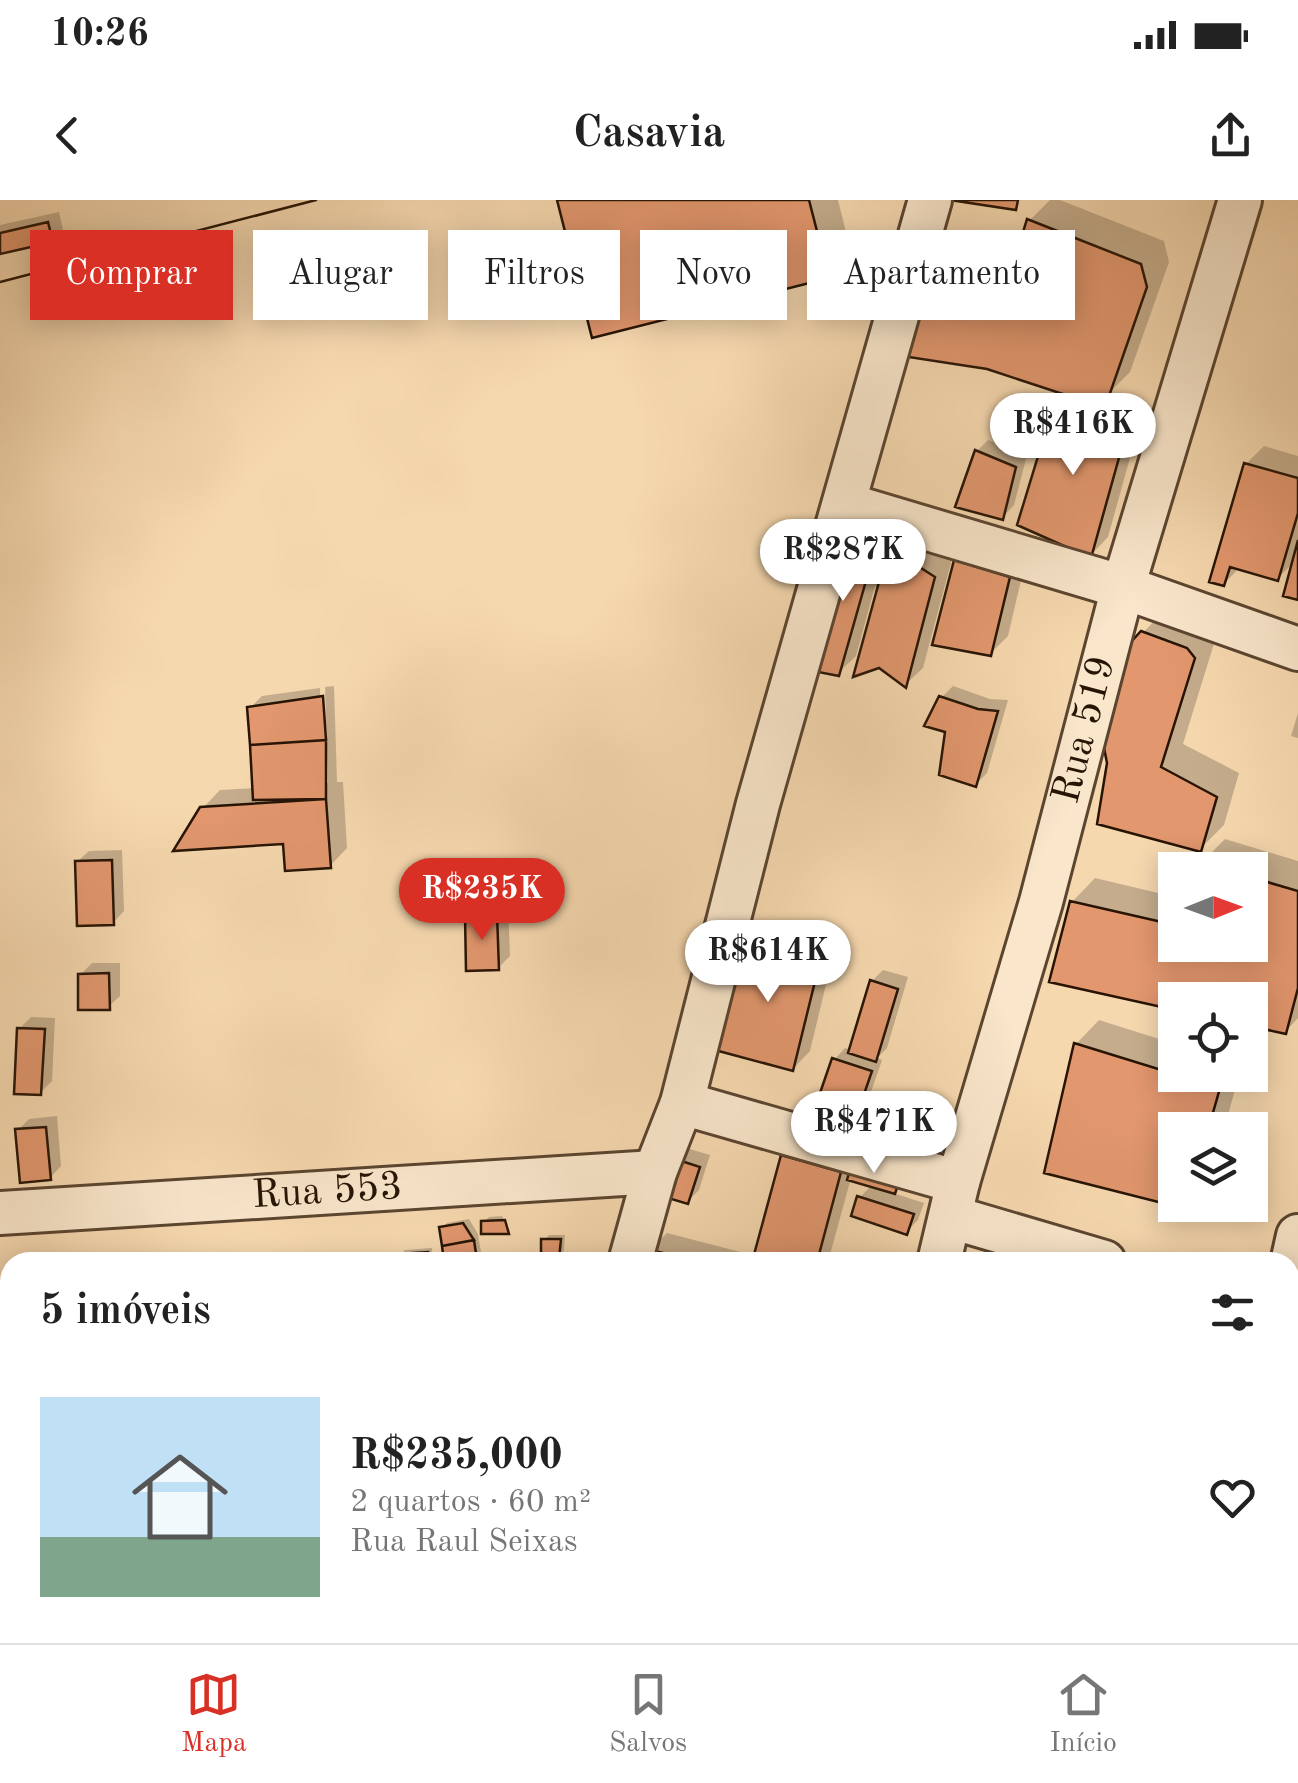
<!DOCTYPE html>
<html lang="pt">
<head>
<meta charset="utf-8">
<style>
  :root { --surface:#fff; --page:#f6f6f6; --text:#222; --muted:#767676; --line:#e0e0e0; --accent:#d93025 }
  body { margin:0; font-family:"Old Standard TT",serif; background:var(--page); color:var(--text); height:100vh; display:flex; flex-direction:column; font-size:38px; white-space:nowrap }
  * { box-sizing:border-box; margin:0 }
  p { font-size:32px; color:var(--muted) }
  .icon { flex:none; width:55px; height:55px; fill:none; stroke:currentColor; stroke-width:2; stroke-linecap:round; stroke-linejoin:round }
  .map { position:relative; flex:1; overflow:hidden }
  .drawer { position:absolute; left:0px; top:1052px; width:1300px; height:392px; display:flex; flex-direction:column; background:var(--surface); border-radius:30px 30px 0 0; box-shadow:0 5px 25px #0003 }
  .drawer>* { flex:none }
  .hud { position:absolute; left:30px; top:30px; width:1240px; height:90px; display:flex; gap:20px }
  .needle { width:65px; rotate:89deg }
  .fabs { position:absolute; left:1158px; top:652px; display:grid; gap:20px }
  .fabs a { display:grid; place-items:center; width:110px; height:110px; border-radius:0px; background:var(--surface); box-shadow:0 5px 25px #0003; font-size:50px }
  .price { position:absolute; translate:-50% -85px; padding:0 22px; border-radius:35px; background:#fff; color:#222; font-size:32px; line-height:65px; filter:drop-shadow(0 2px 5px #0008) }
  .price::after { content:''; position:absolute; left:50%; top:60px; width:30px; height:22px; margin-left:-15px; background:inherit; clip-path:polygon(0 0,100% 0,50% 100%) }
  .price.active { background:var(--accent); color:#fff }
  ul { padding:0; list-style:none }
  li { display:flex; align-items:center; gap:30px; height:250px; padding:0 40px }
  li+li { border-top:2px solid var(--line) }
  li span { display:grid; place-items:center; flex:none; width:280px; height:200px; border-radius:0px; color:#555 }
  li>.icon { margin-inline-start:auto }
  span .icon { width:120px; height:120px; fill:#fffc; stroke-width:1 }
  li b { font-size:42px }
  h2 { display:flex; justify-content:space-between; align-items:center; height:120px; padding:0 40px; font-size:42px }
  .tag { padding:0 35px; border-radius:0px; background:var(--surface); box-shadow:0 5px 25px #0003; font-size:35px; line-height:90px }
  .tag.active { background:var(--accent); color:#fff }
  .status { display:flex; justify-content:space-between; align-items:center; height:70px; padding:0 50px; background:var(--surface); direction:ltr }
  .status svg { height:28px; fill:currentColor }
  header { display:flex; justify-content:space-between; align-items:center; height:130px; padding:0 40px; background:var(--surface); font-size:45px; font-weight:700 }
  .tabs { display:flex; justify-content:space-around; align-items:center; height:140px; border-top:2px solid var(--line); background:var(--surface); font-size:28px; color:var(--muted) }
  .tabs a { display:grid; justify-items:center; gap:5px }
  .tabs .active { color:var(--accent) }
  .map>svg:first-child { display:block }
  .shadow { fill:#0003 }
  .building { fill:#e2976e; stroke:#271405; stroke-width:2.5 }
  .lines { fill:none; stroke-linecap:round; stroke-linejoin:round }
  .minor-casing { stroke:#5b4530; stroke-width:48 }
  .minor { stroke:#f9e6cb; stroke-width:42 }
  .tram { stroke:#271405; stroke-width:2.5 }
  .labels { text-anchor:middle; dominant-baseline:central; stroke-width:8; stroke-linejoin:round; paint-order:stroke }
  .street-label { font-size:40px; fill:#271405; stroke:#f9e6cb }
</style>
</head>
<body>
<div class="status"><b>10:26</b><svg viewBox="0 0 49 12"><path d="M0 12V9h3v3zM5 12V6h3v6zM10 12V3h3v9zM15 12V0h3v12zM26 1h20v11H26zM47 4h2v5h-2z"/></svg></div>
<header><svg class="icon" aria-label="back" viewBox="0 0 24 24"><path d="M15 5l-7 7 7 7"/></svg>Casavia<svg class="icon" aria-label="share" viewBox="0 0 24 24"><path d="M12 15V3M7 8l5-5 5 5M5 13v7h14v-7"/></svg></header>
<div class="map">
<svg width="1298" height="1443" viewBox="0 0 1298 1443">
  <rect width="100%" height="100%" fill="#f6d8af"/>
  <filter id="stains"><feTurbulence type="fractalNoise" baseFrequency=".002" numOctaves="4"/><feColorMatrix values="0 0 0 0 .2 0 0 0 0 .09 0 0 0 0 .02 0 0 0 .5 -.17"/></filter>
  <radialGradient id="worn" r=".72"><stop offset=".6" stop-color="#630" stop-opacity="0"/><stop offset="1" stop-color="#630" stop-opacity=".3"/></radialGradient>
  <path class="shadow" d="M560 0H838L851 52 828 75Z
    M1050 0H1060L1164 41 1169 62 1130 172 1107 195 1145 204 1108 337 1091 355 1056 205 1068 193 987 166 904 154 935 51 1006 56 1016 65 1029 21Z
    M59 12 63 29 51 40 0 52V25Z
    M988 240 1027 255 1014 305 1003 317 977 251Z
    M1264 246 1298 256V397L1295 361 1278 378 1240 367 1224 384 1246 264Z
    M867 314 893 324 880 368 905 343 929 344 952 359 923 468 905 485 880 387 875 386 856 456 838 473 850 332Z
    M974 344 1026 359 1008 436 990 454 956 361Z
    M1166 409 1217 434 1183 544 1239 573 1224 625 1200 649 1100 622 1132 444Z
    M334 486 337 582H343L347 648 330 666 285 642 202 609 220 590 255 588 250 508 262 496 320 488 323 583H328L325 487Z
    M953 486 990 499 1008 500 987 573 976 584 948 530 941 498Z
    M1298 513V538L1291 536Z
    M1225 639 1298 661V818L1285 832 1250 824V800H1175V807L1072 702 1095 678 1175 697V745H1250V670H1199L1201 663Z
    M122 650 124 711 113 723 77 662 89 651Z
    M508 703 510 756 498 768 467 716 479 704Z
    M766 720 836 743 810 851 793 869 749 738Z
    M92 763H120V796L108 807 80 775Z
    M883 770 908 777 887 848 877 858 882 860 871 892 860 904 834 860 845 848 851 850 872 781Z
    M31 817 55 818 52 881 40 893 19 829Z
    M1099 820 1175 844V875H1239L1224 930H1175V1003L1076 844Z
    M57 916 61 966 50 978 18 930 29 919Z
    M801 939 906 980 893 993 924 1003 918 1020 906 1032 860 997 872 985 851 978 828 1062H646L649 1050 667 1033 756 1056 784 956Z
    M683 947 710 955 699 990 688 1001 661 993Z
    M502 1016 508 1031 484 1022 489 1017Z
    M469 1019 478 1034 481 1052 476 1057 447 1062 442 1028 447 1023Z
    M549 1035H565L563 1062H542L544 1040Z
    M432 1048 433 1062H401L400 1055 405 1050Z
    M1293 1241 1298 1242V1335L1290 1332V1244Z
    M10 1428 6 1440 52 1435 53 1442 60 1435H105V1443H0V1431V1436Z
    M114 1435H453L445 1443H114Z
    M568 1435H655L651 1443H588Z
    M873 1435H995L991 1443H899Z"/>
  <path class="building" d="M557 0H809L829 78 592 138Z
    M950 0H1018L1016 10Z
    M1027 19 1141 64 1147 87 1108 199 1093 204 987 169 902 156 909 74 982 79 991 87 1006 89Z
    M48 22 53 42 0 54V33Z
    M1054 204 1129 222 1091 358 1017 325Z
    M975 250 1016 267 1003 320 955 307Z
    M1244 263 1298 278V313L1278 381 1230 367 1224 386 1209 382Z
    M847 331 877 342 839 476 818 472 810 457Z
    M1298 340V400L1283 396Z
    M885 360 910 361 935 377 906 488 879 468 853 477Z
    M954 360 1010 377 991 456 932 445Z
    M1141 431 1187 448 1195 458 1161 567 1217 597 1201 652 1097 624 1107 563 1104 548 1130 443Z
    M323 496 326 540 250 545 247 507Z
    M939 496 978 509 998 511 976 587 939 575 945 532 924 526Z
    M326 540V599L253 600 250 545Z
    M326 599 331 668 285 671 283 644 173 651 200 607Z
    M112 660 114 725 77 726 75 661Z
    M1250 677 1298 691V788L1286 834 1250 826V800H1175V810L1049 782 1070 701 1175 725V745H1250Z
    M497 714 499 770 466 771 465 715Z
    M746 736 820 761 793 871 715 850Z
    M109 773 110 810H78V774Z
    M870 780 898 789 876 862 848 853Z
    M17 828 45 829 41 895 14 894Z
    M1074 843 1220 888 1208 930H1175V1005H1187L1186 1009 1044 973Z
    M832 858 872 871 860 906 820 893Z
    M46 927 51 980 20 983 15 929Z
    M781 955 841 972 817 1062H752Z
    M669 957 700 967 688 1004 658 995Z
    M854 957 902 972 895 994 847 980Z
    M857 996 914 1014 907 1035 851 1016Z
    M505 1020 509 1034H481V1021Z
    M463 1023 474 1040 442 1046 439 1027Z
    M541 1039H561L559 1059H541Z
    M474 1040 477 1060 444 1062 442 1046Z
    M647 1049 699 1062H643Z
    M428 1052V1062H398V1054Z
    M1290 1263 1298 1266V1338L1290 1335Z
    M40 1435 41 1443H0V1439Z
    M111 1435H274V1443H112Z
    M286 1435H439V1443H287Z
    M566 1435H644L642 1443H580L565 1438Z
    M867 1435H980L978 1443H891Z"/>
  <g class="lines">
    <defs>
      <g id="minor">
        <path d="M844 304 1123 387 1298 449"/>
        <path d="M682 903 958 982"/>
        <path id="s1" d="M0 1013 655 972"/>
        <path d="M951 1017 1104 1062"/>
        <path d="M630 1062 655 972 682 903 758 604 930 0"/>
        <path id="s2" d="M939 1062 958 982 1041 702 1123 387 1240 0"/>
        <path d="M1290 1072 1298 1036"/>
        <path d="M1290 1118 1298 1120"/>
        <path d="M0 1391 10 1390"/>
        <path d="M525 1443 527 1435"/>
        <path d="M830 1443 833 1435"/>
        <path d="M1192 1443 1194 1435"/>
      </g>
    </defs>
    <use href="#minor" class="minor-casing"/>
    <use href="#minor" class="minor"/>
    <path class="tram" d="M0 82 316 0"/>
  </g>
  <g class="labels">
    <g class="street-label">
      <text stroke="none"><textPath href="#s2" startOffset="552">Rua 519</textPath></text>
      <text stroke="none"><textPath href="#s1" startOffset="328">Rua 553</textPath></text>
    </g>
  </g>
  <rect width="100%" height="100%" filter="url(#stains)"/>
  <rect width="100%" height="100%" fill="url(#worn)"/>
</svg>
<div class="fabs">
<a><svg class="needle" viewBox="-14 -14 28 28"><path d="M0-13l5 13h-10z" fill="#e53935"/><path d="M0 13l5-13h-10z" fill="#767676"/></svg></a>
<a><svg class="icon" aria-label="locate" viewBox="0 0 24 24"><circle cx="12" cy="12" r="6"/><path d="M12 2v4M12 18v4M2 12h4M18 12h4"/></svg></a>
<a><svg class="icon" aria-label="layers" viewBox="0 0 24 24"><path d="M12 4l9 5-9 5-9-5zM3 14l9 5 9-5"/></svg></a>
</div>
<b class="price" style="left:1073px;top:278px">R$416K</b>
<b class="price" style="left:843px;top:404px">R$287K</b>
<b class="price active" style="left:482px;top:743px">R$235K</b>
<b class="price" style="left:768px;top:805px">R$614K</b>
<b class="price" style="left:874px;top:976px">R$471K</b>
<div class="hud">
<a class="tag active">Comprar</a>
<a class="tag">Alugar</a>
<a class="tag">Filtros</a>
<a class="tag">Novo</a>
<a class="tag">Apartamento</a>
</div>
<section class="drawer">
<h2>5 imóveis<svg class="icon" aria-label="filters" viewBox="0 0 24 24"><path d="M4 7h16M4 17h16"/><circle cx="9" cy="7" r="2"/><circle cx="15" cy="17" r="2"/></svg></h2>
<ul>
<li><span style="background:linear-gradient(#bfe0f5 70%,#7fa58c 0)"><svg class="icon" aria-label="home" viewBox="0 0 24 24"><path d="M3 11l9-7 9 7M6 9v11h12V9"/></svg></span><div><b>R$235,000</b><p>2 quartos · 60 m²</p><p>Rua Raul Seixas</p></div><svg class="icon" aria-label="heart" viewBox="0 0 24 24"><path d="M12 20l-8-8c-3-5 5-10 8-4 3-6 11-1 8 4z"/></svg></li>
</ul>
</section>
</div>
<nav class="tabs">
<a class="active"><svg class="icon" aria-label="map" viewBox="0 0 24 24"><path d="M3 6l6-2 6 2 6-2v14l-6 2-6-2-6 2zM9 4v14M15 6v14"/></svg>Mapa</a>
<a><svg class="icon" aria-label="saved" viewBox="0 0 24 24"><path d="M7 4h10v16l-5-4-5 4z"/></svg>Salvos</a>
<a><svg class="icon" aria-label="home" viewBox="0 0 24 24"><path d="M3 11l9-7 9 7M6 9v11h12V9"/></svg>Início</a>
</nav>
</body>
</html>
